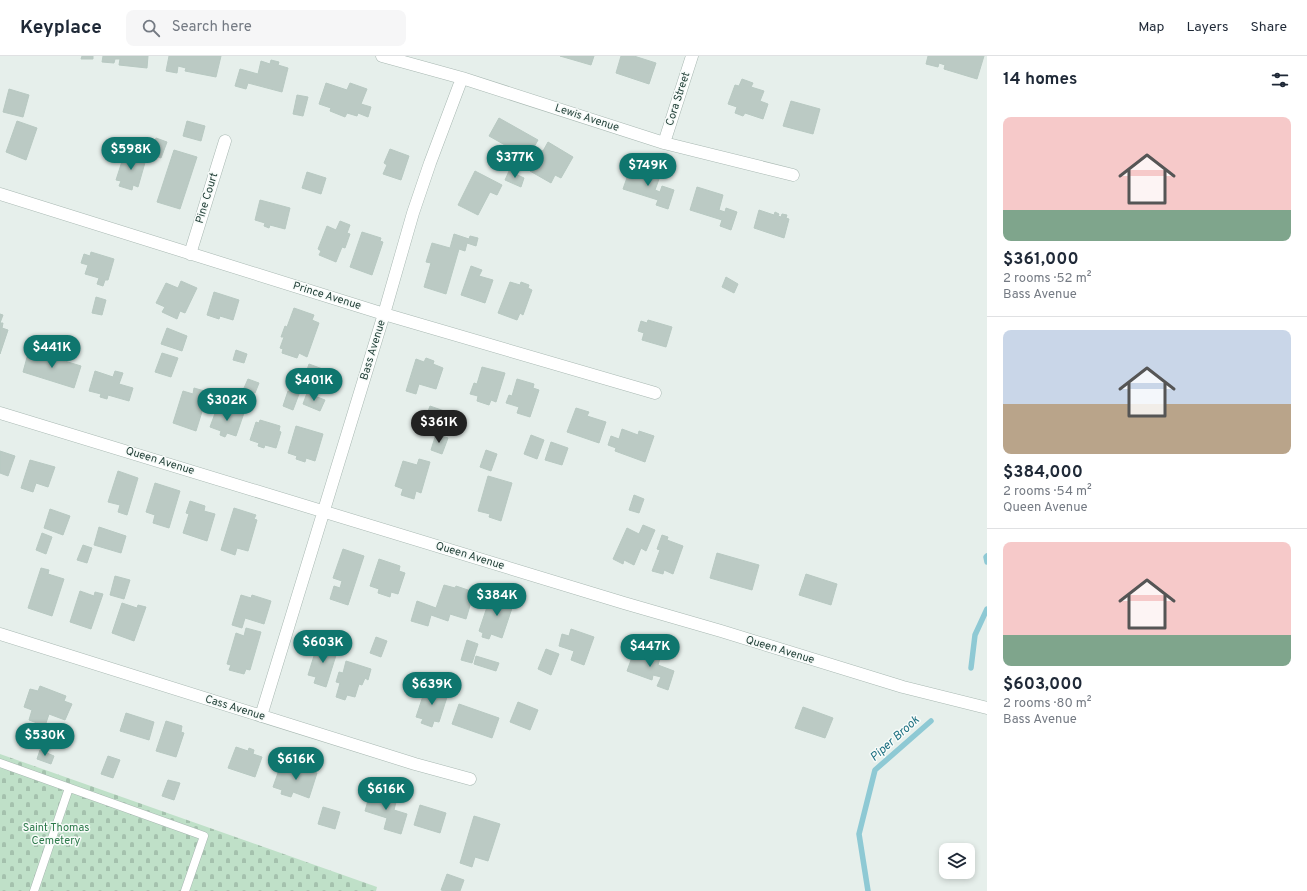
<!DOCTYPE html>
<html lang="en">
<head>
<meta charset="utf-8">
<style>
  :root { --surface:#fff; --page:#f6f6f7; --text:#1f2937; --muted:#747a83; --line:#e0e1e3; --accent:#0f766e }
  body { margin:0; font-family:Overpass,sans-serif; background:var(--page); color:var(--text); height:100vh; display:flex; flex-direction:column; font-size:15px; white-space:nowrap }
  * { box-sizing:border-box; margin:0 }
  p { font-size:13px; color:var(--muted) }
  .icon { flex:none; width:22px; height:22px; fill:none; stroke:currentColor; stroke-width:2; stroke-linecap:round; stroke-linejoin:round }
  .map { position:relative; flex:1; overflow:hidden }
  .details { display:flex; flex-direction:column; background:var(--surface); width:320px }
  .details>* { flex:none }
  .buttons { position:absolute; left:939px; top:787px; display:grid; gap:8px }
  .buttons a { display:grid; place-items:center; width:36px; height:36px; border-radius:8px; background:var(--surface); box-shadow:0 2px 6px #0003; font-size:20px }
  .price { position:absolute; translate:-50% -34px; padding:0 9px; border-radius:14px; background:var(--accent); color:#fff; font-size:13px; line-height:26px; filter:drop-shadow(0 1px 2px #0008) }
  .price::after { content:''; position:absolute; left:50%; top:24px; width:12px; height:9px; margin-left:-6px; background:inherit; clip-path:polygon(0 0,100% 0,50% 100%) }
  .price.on { background:#222; color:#fff }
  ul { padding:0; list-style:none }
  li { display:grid; align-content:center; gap:8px; height:212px; padding:0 16px }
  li+li { border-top:1px solid var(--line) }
  li span { display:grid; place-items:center; height:124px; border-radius:8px; color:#555 }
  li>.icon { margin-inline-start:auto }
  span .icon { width:72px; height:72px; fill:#fffc; stroke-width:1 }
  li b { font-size:17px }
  h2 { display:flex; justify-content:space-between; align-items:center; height:48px; padding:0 16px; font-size:17px }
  header { display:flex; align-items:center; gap:24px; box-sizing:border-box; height:56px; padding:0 20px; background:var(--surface); border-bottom:1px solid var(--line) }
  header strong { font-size:19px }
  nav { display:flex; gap:22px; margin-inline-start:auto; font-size:14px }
  .search { width:280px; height:36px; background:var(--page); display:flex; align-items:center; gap:10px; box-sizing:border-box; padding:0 14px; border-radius:8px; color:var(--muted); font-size:15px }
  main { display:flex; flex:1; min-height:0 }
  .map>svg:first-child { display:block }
  .cemetery { fill:url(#cemetery-stones) }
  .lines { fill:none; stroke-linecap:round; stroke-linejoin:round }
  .stream { stroke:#8ec9d4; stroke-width:5.5 }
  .building { fill:#bbcac4; stroke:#b8c9c2 }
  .lane-casing { stroke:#a8b8b2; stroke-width:9 }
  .street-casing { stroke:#a8b8b2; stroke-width:13 }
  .lane { stroke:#fff; stroke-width:8 }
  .street { stroke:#fff; stroke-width:12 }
  .labels { text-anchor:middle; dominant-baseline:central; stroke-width:3; stroke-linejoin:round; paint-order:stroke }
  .street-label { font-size:11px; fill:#24423a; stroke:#f7fbf9 }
  .park-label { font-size:11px; fill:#2d7a4b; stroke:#f7fbf9 }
  .water-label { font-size:12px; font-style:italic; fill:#1c6f80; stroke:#f7fbf9 }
</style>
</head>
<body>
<header>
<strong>Keyplace</strong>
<div class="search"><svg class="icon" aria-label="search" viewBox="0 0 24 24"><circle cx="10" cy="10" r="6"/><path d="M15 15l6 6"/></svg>Search here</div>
<nav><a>Map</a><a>Layers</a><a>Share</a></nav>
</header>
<main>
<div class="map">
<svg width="987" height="835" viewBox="0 0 987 835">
  <defs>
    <pattern id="cemetery-stones" width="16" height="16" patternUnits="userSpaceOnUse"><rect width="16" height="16" fill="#bfe0c8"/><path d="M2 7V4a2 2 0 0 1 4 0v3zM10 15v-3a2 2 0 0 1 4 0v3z" fill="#a4c1ad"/></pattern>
  </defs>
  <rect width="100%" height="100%" fill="#e6efeb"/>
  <path class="cemetery" d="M0 698 377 831 376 835H0Z"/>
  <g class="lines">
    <path class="stream" d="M987 500 986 501 987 506
      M971 612 975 579 987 553
      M868 835 859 778 875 714 931 665"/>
  </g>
  <path class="building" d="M82 0H93V3H81Z
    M103 0H148L147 12 119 9 120 3H115L114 7 102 6Z
    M169 0H221L216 21 185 15 186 12 178 10 177 17 166 15Z
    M560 0H594L591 9Z
    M621 0H634L656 7 649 28 616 17Z
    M928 0H984L977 23 944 13 945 9 939 7 938 11 926 8Z
    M271 4 279 6 278 9 288 12 282 36 248 27 246 33 235 30 240 13 258 18 261 5 270 8Z
    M742 23 753 27 751 31 764 35 760 45 768 48 763 63 745 57 743 60 735 57 737 51 728 48 735 29 739 30Z
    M326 27 347 34 350 27 367 33 361 48 371 51 368 61 358 57 357 60 347 57 345 61 330 55 331 52 319 48Z
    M9 33 29 39 23 61 3 56Z
    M297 39 308 41 303 60 293 58Z
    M791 45 820 53 813 78 783 70Z
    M499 62 538 84 534 91 543 95 548 86 573 101 561 122 555 119 551 127 530 115 535 106 489 80Z
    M17 65 37 72 26 104 6 96Z
    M187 65 205 70 201 85 183 80Z
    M156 82 167 86 161 102 150 98Z
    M390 93 409 100 401 124 383 118 387 109 384 107Z
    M174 94 197 101 180 153 157 146Z
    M125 96 146 103 138 131 133 129 132 134 119 130 121 125 116 124Z
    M630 113 637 115 638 113 649 116 648 120 659 123 655 134 660 136 662 130 674 134 668 153 656 149 658 144 623 133Z
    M475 115 502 129 497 139 490 136 478 159 458 149Z
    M509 115 524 122 521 131 505 124Z
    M307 116 326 122 321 138 302 132Z
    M697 131 723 139 719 154 725 156 726 152 737 156 731 174 720 170 722 164 690 154Z
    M260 144 290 152 285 173 270 169 269 172 264 170 265 167 255 164Z
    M759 154 774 159 775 156 779 158 778 160 781 161 782 158 787 159 786 162 789 163 784 182 754 172Z
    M340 165 350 169 347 177 350 178 345 192 342 191 336 206 319 199 321 195 318 193 327 170 336 174Z
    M362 176 381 182 380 185 383 186 372 219 350 211Z
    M454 178 469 183 470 180 478 182 476 190 467 187 465 195 459 193 446 238 424 231 431 207 426 206 432 187 450 192Z
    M91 196 114 203 108 224H105L103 230 97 228 99 222 85 218 88 209 81 207 84 198 90 200Z
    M471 210 482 214 479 220 493 224 485 247 461 239Z
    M726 221 738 228 734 237 722 231Z
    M181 225 197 232 185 257 180 255 177 263 162 256 165 251 156 247 166 227 178 232Z
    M510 226 520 229 521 226 529 229 528 232 532 234 523 259 520 257 517 264 498 257Z
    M214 236 239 244 233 264 220 260 219 263 207 259Z
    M96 241 106 244 102 259 92 257Z
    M294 252 314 259 312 264 319 267 307 301 299 297 297 302 282 297 283 293 280 292 284 281H281L285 270 287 271Z
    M0 258 3 259 0 267H3L2 272 8 274 0 298Z
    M648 264 672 271 666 291 642 284 644 277 638 275 641 265 647 267Z
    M167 272 187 280 182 295 161 288Z
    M29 294 81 310 74 332 23 316Z
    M236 294 247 298 244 307 233 304Z
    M162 297 178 302 171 321 155 316Z
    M426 302 434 305 433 308 443 312 436 333 419 328 416 338 406 335 416 303 424 306Z
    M309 308 328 315 321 335 302 328Z
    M482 311 505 317 496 346 491 344 489 349 477 345 478 340 470 338 474 327 477 328Z
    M95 315 113 321 115 315 123 317 119 328 133 332 129 345 108 339 107 343 100 341 101 338 89 335Z
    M248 323 259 327 255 337 244 332Z
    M517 323 534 328 533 332 539 334 530 361 517 357 519 351 506 347 509 339 512 340Z
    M194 332 208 336 196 375 173 367 183 335 193 338Z
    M288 335 299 338 293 354 283 350Z
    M307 337 325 344 320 355 303 348Z
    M430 350 450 357 444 375 423 369Z
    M217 352 235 358 238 352 245 354 236 380 227 377 225 381 220 379 221 375 210 371Z
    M576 352 589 356 587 360 606 366 599 387 567 376Z
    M260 364 280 370 279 375 281 376 276 392 265 389 264 392 258 390 259 387 250 384 256 366 259 367Z
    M296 370 323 378 315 405 306 402 305 406 296 403 297 400 288 397Z
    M622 373 638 379 639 375 654 380 645 406 615 395 616 392 608 389 611 380 619 383Z
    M436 378 448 382 442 398 431 394Z
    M531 379 544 384 537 403 524 398Z
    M551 386 568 392 562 409 545 404Z
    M486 394 497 398 491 415 480 411Z
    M0 395 15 400 8 420 0 417Z
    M419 403 430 406 421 437 416 435 414 443 401 439 403 433 395 430 403 405 417 409Z
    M30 404 55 411 48 431 36 427 33 436 21 432Z
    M118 415 138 422 127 459 118 456 120 449 108 446Z
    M488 420 512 427 501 465 489 461 490 458 478 455Z
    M155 427 180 435 169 472 153 467 155 459 146 456Z
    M634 439 644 443 639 457 629 454Z
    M190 445 205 450 204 455 215 458 207 485 183 477 189 458 186 457Z
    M234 452 256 459 254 463 257 464 248 495 237 492 235 499 221 494Z
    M50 453 70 460 63 479 44 472Z
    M643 469 655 474 646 495 641 492 634 509 624 504 623 508 613 503 627 472 639 478Z
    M99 471 126 480 121 497 94 489Z
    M42 477 52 481 46 498 36 494Z
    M662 479 668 481 667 484 683 490 673 518 664 514 663 518 652 515 660 494 657 493Z
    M83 489 92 492 87 507 77 504Z
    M343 493 364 500 348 549 330 543 334 530 340 532 342 525 333 522Z
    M717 497 759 509 752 534 710 522Z
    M379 503 400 510 399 515 405 517 398 538 391 536 390 541 378 537 379 533 370 530Z
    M41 512 49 514 48 518 64 523 52 560 28 552Z
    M806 518 837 528 831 549 799 539Z
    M115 520 130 524 124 543 110 539Z
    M444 529 455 532 456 530 474 536 466 563 450 558 448 565 431 559 428 570 411 565 417 545 436 552Z
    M80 535 94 540 95 536 103 538 91 573 70 566Z
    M241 539 251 542 252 539 271 545 264 568 245 562 242 572 232 569Z
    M491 539 502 543 504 540 515 543 502 582 491 578 489 583 482 581 483 577 479 575Z
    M122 547 137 552 138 549 146 551 134 585 112 577Z
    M246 572 261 576 250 614 246 613 244 618 229 614 231 609 227 608 236 577 244 580Z
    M571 573 594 581 584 609 571 604 574 595 559 590 562 578 569 580Z
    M376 581 387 585 381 601 370 597Z
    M467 584 478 588 472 607 461 604Z
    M318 587 338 593 326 631 314 627 316 621 308 619Z
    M546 593 559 598 551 619 538 613Z
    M635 593 660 602 658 609 674 615 668 634 657 630 661 621 653 619 652 624 627 615Z
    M476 600 499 607 496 615 474 608Z
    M346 605 371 613 368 624 365 622 362 629 359 628 355 641 347 639 345 644 336 641 340 627 336 626 339 616 343 617Z
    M40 630 66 640 64 645 72 648 65 664 49 658 45 670 29 664 32 654 24 651 30 633 38 635Z
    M426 631 448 638 439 666 434 665 432 671 421 667 423 663 416 661Z
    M518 646 538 654 530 674 510 666Z
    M459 648 499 662 492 682 452 668Z
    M803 651 833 662 825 682 795 672Z
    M126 657 154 666 149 684 120 675Z
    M166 665 182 670 181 676 184 677 176 701 156 695Z
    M236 691 248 695 249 692 254 694 253 698 262 701 255 721 228 712Z
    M40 694 54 700 51 708 37 703Z
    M108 700 120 704 113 722 101 718Z
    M300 706 310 709 308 714 317 717 309 742 293 736 291 741 281 738 282 734 273 731 279 714 289 717 291 709 298 712Z
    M168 724 180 727 174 744 162 740Z
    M371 734 397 742 394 754 407 758 401 778 384 773 387 762 365 755Z
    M420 749 446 757 440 777 414 769Z
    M323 751 340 756 335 773 318 768Z
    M474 760 500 768 488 805 475 801 472 811 460 807Z
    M447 818 464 824 460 835H445L441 834Z"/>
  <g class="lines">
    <defs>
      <path id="lane" d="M0 707 204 780 185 835
        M34 835 69 732"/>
      <path id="street" d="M382 0 462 22 664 87 793 119
        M664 87 692 0
        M0 138 384 258 655 337
        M190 198 225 85
        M0 357 624 547 721 575 903 631 987 652
        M0 578 415 708 470 723
        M261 660 384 258 413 157 430 107 462 22"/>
    </defs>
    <use href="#lane" class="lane-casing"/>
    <use href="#street" class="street-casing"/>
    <use href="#lane" class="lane"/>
    <use href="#street" class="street"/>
  </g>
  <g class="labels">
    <g class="street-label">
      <text transform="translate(678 43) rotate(-72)">Cora Street</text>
      <text transform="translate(587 62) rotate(18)">Lewis Avenue</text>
      <text transform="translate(207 142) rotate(-73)">Pine Court</text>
      <text transform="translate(327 240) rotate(17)">Prince Avenue</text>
      <text transform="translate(373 294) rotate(-73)">Bass Avenue</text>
      <text transform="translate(160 405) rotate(17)">Queen Avenue</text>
      <text transform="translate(470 500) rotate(17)">Queen Avenue</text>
      <text transform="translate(780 594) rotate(17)">Queen Avenue</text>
      <text transform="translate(235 652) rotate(17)">Cass Avenue</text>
    </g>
    <g class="park-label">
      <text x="56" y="772">Saint Thomas<tspan x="56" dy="13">Cemetery</tspan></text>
    </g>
    <g class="water-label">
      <text transform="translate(895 683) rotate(-42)">Piper Brook</text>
    </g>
  </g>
</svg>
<div class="buttons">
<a><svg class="icon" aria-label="layers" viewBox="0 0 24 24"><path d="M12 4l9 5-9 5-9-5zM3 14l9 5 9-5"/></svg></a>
</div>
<b class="price" style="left:131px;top:115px">$598K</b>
<b class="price" style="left:515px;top:123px">$377K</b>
<b class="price" style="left:648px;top:131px">$749K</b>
<b class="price" style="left:52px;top:313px">$441K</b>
<b class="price" style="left:314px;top:346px">$401K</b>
<b class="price" style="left:227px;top:366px">$302K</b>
<b class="price on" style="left:439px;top:388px">$361K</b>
<b class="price" style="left:497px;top:561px">$384K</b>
<b class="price" style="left:323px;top:608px">$603K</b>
<b class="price" style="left:650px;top:612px">$447K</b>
<b class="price" style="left:432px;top:650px">$639K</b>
<b class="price" style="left:45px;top:701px">$530K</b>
<b class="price" style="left:296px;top:725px">$616K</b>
<b class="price" style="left:386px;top:755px">$616K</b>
</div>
<section class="details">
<h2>14 homes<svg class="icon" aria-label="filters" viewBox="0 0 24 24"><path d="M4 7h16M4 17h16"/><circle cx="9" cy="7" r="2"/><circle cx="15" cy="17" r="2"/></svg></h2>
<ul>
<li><span style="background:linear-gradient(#f6c9c9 75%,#7fa58c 0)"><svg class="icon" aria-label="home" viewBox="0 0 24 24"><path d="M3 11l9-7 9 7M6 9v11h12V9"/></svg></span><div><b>$361,000</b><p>2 rooms · 52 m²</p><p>Bass Avenue</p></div></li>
<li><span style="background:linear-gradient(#c9d6e8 60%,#b9a48a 0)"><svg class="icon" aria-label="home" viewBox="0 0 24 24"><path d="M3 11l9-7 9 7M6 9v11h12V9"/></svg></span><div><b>$384,000</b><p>2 rooms · 54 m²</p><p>Queen Avenue</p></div></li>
<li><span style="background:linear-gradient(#f6c9c9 75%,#7fa58c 0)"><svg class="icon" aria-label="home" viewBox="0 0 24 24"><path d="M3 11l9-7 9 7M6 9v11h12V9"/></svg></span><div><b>$603,000</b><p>2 rooms · 80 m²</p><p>Bass Avenue</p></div></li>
</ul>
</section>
</main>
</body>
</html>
